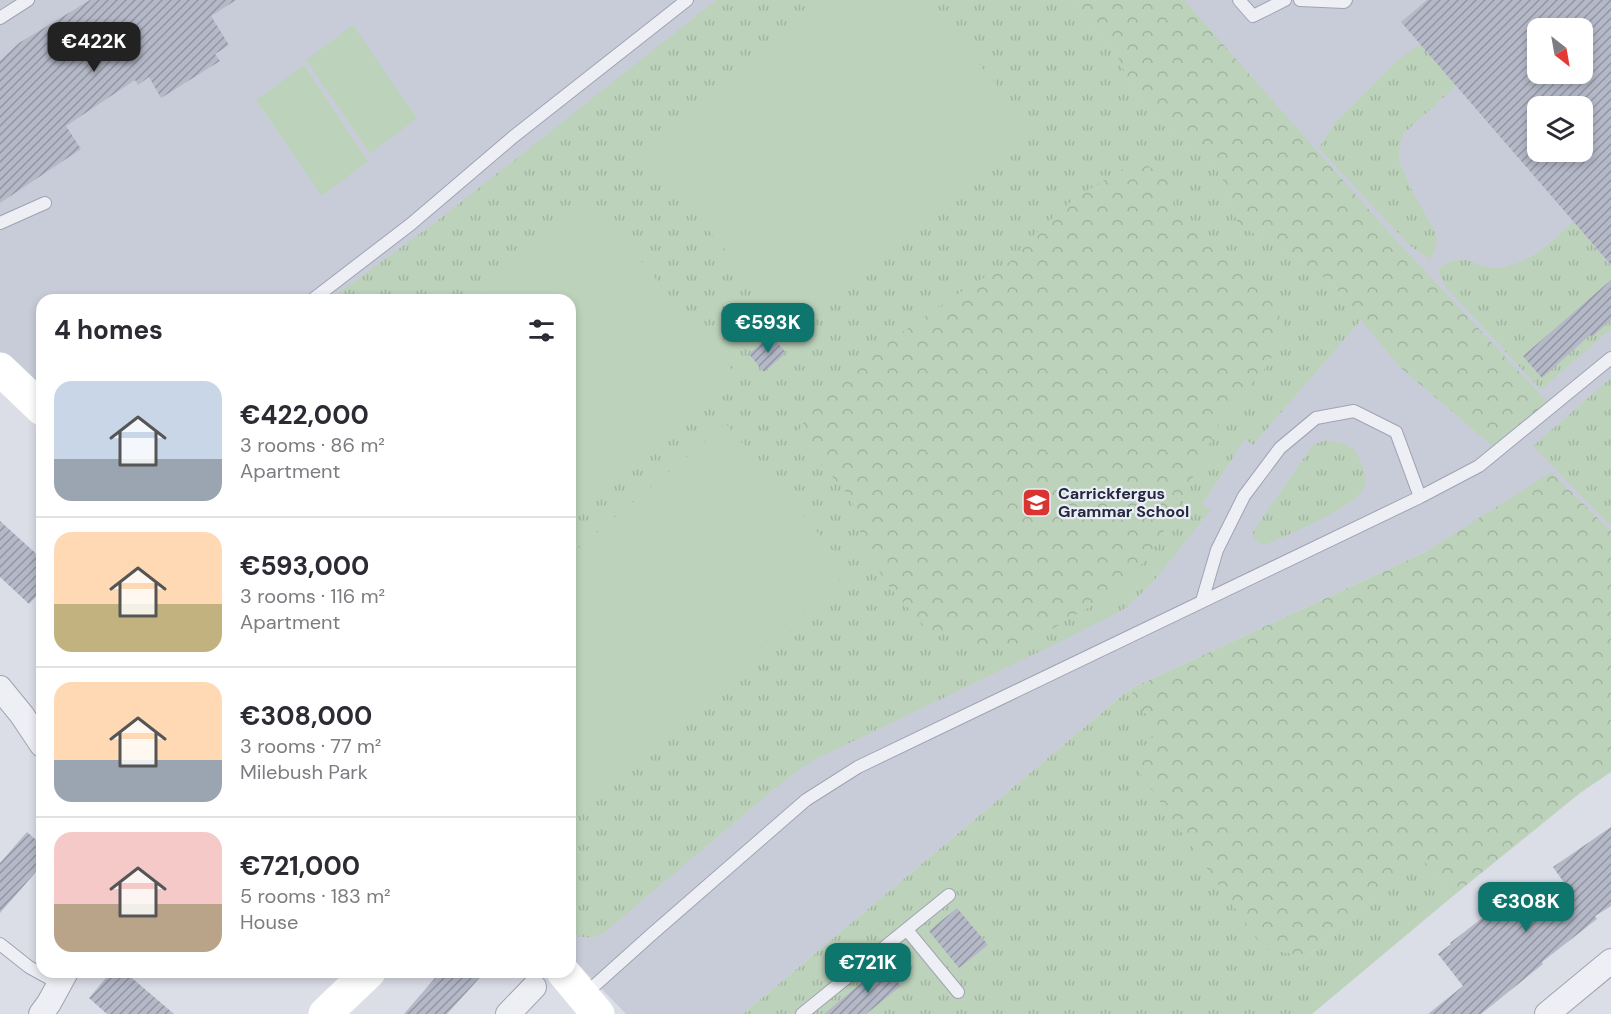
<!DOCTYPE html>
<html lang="en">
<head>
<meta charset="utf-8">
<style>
  :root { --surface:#fff; --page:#f2f2f3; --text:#2b2b33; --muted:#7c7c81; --line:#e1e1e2; --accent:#0f766e }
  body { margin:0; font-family:"DM Sans",sans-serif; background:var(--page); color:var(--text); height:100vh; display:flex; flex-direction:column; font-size:22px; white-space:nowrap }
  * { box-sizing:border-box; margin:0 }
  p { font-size:20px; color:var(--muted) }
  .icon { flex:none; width:33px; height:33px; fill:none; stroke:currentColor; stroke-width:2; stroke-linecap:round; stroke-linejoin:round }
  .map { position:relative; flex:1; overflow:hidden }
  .drawer { position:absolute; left:36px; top:294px; width:540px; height:684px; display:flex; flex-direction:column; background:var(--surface); border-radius:18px; box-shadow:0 3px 9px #0003 }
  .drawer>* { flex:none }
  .needle { width:39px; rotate:149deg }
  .fabs { position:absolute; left:1527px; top:18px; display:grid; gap:12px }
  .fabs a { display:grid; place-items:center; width:66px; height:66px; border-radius:12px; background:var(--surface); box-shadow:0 3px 9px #0003; font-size:30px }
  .price { position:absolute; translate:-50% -51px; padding:0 14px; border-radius:12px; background:var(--accent); color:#fff; font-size:20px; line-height:39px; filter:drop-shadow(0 2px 3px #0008) }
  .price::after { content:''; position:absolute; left:50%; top:36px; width:18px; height:14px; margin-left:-9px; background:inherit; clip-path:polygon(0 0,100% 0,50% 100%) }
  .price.on { background:#222; color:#fff }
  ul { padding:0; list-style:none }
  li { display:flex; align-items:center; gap:18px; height:150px; padding:0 18px }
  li+li { border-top:2px solid var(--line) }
  li span { display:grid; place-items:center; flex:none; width:168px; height:120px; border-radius:18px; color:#555 }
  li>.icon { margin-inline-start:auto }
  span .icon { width:72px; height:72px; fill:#fffc; stroke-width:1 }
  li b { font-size:26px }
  h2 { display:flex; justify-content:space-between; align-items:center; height:72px; padding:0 18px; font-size:26px }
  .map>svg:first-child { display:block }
  .built { fill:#c8ccd9; fill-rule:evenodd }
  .grass { fill:url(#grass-tufts) }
  .forest { fill:url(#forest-crowns) }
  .pitch { fill:#bdd2bb }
  .building { fill:url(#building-hatch); fill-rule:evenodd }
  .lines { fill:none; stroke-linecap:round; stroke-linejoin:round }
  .lane-casing { stroke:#a0a3b1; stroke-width:14 }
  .street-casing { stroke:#a0a3b1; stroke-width:26 }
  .lane { stroke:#edeff5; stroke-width:12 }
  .street { stroke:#edeff5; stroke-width:24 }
  .secondary { stroke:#fff; stroke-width:33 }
  .labels { text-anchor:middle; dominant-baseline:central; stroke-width:4.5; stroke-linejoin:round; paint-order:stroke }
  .poi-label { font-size:16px; font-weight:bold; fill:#24293e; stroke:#eaedf5; text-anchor:start }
</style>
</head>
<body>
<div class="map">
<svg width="1611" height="1014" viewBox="0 0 1611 1014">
  <defs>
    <pattern id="grass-tufts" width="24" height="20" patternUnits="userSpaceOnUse" patternTransform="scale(1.5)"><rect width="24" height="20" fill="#bdd2bb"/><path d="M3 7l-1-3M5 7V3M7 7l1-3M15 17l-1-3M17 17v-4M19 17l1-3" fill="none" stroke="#a2b4a2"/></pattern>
    <pattern id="forest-crowns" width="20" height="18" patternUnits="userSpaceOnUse" patternTransform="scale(1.5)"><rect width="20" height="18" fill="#bdd2bb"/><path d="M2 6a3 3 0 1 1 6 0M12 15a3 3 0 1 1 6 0" fill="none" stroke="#a2b4a2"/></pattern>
    <pattern id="building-hatch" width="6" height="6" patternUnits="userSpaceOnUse" patternTransform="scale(1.5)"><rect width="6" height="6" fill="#b4b8c7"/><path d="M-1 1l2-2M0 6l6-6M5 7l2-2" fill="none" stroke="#9296a3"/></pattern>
  </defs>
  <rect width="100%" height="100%" fill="#dbdde7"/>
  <path class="built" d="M0 0H1611V531L1551 473 1427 551 1130 689 743 1014H626L570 956V300H42V392L0 352ZM1538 28H1582V74H1538ZM1538 106H1582V152H1538Z"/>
  <path class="grass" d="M716 0H1072L1118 57 1138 100 1221 174 1238 224 1285 251 1333 284 1361 320 1253 445 1245 439 1202 505 1211 510 1152 583 1126 608 1074 635 810 762 775 788 603 934C591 938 582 939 570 933V300H329L441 218Z
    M1420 44 1456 86 1403 134 1399 148V161L1412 191 1434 229 1437 239 1435 250 1430 260 1409 245 1319 148 1336 121 1398 60Z
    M1573 221 1611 266V329L1541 390 1445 286 1438 270C1464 247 1473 269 1499 268 1504 268 1509 265 1513 264 1538 258 1554 238 1573 221Z
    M1611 378V526L1533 446Z
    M1325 440C1342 442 1355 444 1361 462 1365 470 1368 479 1364 488 1357 506 1288 535 1269 543 1262 546 1259 543 1254 539L1253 532 1260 521 1313 445Z
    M1130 689 1306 957 1422 858 1453 896 1312 1014H743Z"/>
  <path class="forest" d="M1072 0H1184L1394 238 1552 407 1498 451 1400 367 1354 312 1333 284 1285 251 1238 224 1221 174 1138 100 1118 57Z
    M1148 166 1169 180 1175 212 1213 241 1255 275 1284 324 1269 364 1223 416 1195 473 1157 543 1123 589 1066 620 1022 650 966 642 926 628 887 584 863 544 852 499 819 462 794 438 814 406 847 366 900 334 956 295 1011 261 1034 235 1076 197 1121 170Z
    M1551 472 1611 531V772L1580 793 1453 896 1422 859 1306 957 1263 948 1132 762 1156 731 1130 689 1427 551Z"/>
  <path class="pitch" d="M833 0H927L1036 134 793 333 645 153Z
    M353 25 417 118 370 154 306 60Z
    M304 65 368 161 322 196 256 100Z
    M590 200 738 377 570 516V300H469Z
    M726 424 850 571 581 796 570 782V555Z"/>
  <path class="building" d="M90 0H236L211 16 229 45 215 54 220 61 161 98 149 77 138 85 135 80 66 126 81 149 0 203V61L19 43Z
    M1427 0H1611V265L1401 22ZM1538 28H1582V74H1538ZM1538 106H1582V152H1538Z
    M1611 280V320L1592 337 1590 335 1542 378 1523 356Z
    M771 335 786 353 764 372 749 354Z
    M0 521 42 559V590L29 604 0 577Z
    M1611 827V906L1595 916 1597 919 1542 962 1543 964 1481 1014H1428L1463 986 1438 954 1451 944 1450 943 1517 891 1539 920 1572 894 1553 867Z
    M27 832 42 845V865L0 913V863Z
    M957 908 988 945 959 968 929 931Z
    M884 964 901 986 866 1014H824Z
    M111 972H125L174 1014H107L89 998Z
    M440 972H485L447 1014H404Z"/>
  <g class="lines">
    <defs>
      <path id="lane" d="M1239 0 1253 16 1285 0
        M1300 0 1344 2 1346 0
        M0 18 28 0
        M0 223 45 203
        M312 300 411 224 513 137 687 0
        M1202 601 1217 550 1244 496 1280 448 1316 418 1354 411 1396 432 1420 497
        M907 930 958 992
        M0 944 29 967 60 984
        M584 995 652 934 806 800 858 767 1420 497 1479 466 1611 358
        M802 1014 949 895"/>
      <path id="street" d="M0 688 22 715 42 745
        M41 1014 49 1003 66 972
        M508 1014 534 987
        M1547 1014 1611 961"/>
    </defs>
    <use href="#lane" class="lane-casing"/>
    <use href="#street" class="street-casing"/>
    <use href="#lane" class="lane"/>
    <use href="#street" class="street"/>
    <path class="secondary" d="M0 369 42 409
      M563 972 598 1014
      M325 1014 369 972"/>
  </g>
  <defs>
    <symbol id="school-square" viewBox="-11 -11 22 22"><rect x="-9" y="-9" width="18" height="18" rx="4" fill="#da3432" stroke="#eaedf5"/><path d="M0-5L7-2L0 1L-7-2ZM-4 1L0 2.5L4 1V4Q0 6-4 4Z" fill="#fff"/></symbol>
  </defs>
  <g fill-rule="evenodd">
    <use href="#school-square" x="1020" y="486" width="33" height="33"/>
  </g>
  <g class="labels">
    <g class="poi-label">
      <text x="1058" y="493">Carrickfergus<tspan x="1058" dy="18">Grammar School</tspan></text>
    </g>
  </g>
</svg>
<div class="fabs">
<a><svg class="needle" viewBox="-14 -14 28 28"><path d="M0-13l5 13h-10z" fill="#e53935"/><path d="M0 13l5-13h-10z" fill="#7c7c81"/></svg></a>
<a><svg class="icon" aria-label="layers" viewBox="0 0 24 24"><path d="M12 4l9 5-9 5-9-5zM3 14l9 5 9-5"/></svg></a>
</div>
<b class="price on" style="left:94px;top:73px">€422K</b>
<b class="price" style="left:768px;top:354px">€593K</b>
<b class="price" style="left:1526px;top:933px">€308K</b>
<b class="price" style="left:868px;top:994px">€721K</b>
<section class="drawer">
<h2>4 homes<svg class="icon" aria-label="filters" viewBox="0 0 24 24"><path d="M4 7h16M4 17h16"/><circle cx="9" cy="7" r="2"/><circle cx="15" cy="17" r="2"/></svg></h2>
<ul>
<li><span style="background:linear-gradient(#c9d6e8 65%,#9aa5b1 0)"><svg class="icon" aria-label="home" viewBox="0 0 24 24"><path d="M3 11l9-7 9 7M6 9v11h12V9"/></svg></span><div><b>€422,000</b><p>3 rooms · 86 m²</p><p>Apartment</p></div></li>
<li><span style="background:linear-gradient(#ffd9b3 60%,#c2b280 0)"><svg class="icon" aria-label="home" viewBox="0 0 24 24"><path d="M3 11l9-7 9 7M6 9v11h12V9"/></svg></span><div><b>€593,000</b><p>3 rooms · 116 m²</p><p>Apartment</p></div></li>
<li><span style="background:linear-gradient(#ffd9b3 65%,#9aa5b1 0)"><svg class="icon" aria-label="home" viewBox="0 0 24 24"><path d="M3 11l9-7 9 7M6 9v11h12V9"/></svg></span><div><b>€308,000</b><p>3 rooms · 77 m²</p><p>Milebush Park</p></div></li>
<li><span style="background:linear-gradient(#f6c9c9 60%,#b9a48a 0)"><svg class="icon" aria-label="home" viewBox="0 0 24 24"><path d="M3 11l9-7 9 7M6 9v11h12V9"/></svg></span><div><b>€721,000</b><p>5 rooms · 183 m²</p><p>House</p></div></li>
</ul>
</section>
</div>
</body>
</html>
